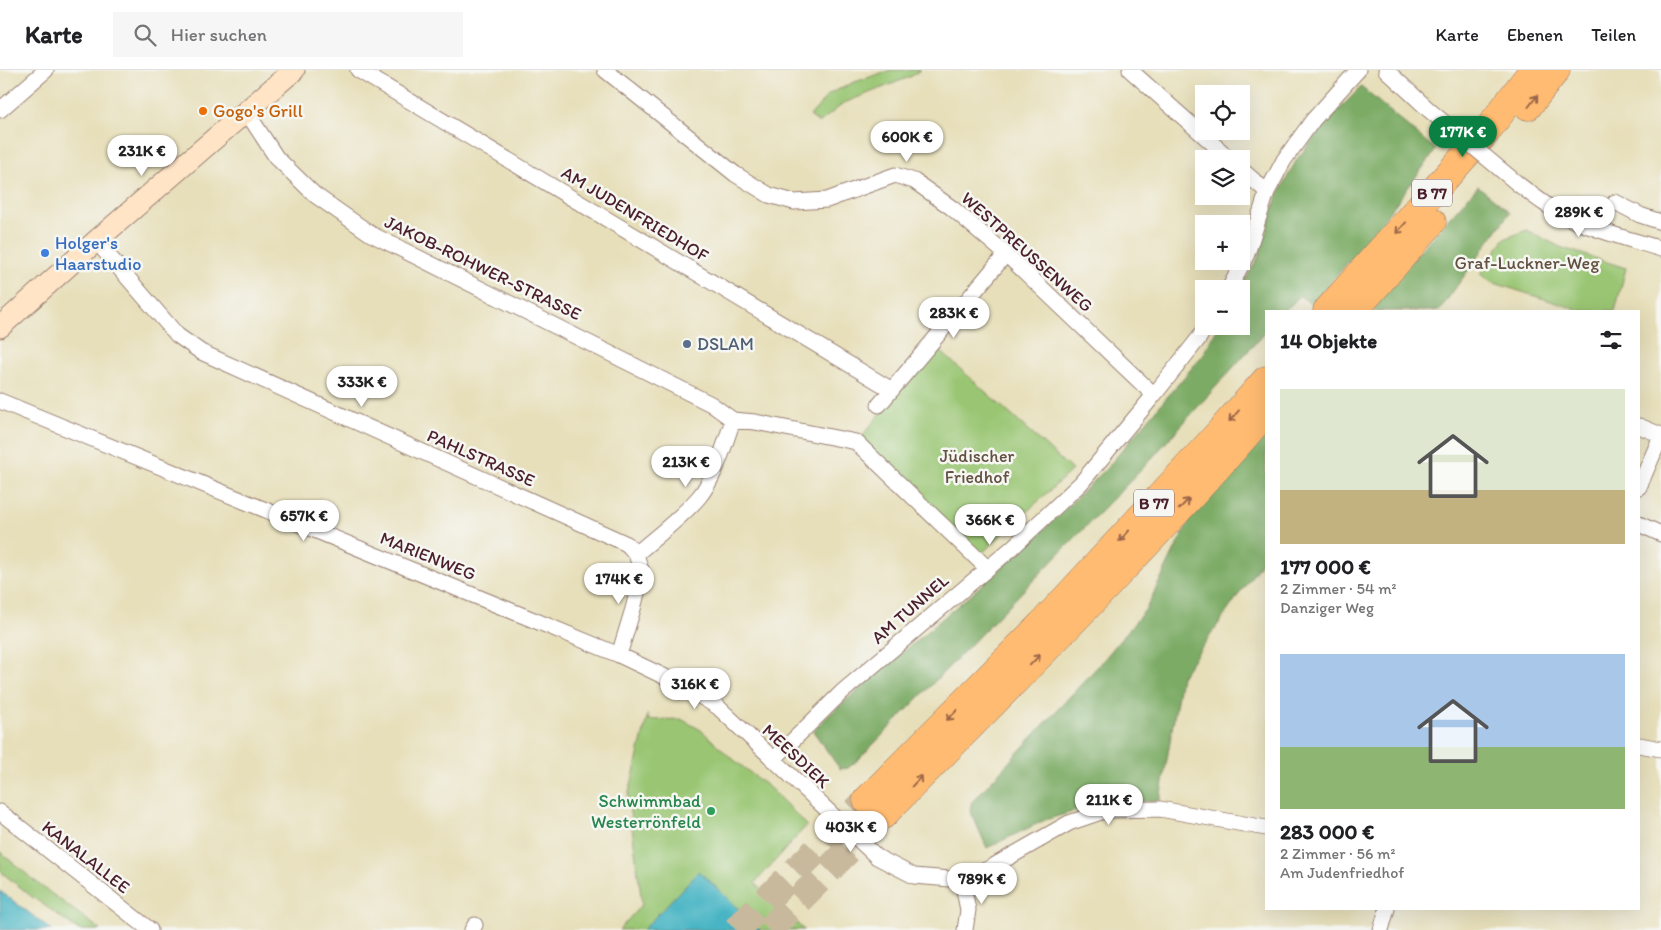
<!DOCTYPE html>
<html lang="de">
<head>
<meta charset="utf-8">
<style>
  :root { --surface:#fff; --page:#f6f6f6; --text:#202124; --muted:#757577; --line:#e0e0e0; --accent:#0b8043 }
  body { margin:0; font-family:Itim,sans-serif; background:var(--page); color:var(--text); height:100vh; display:flex; flex-direction:column; font-size:19px; white-space:nowrap }
  * { box-sizing:border-box; margin:0 }
  p { font-size:16px; color:var(--muted) }
  .icon { flex:none; width:28px; height:28px; fill:none; stroke:currentColor; stroke-width:2; stroke-linecap:round; stroke-linejoin:round }
  .map { position:relative; flex:1; overflow:hidden }
  .sheet { position:absolute; left:1265px; top:240px; width:375px; height:600px; display:flex; flex-direction:column; background:var(--surface); border-radius:0px; box-shadow:0 5px 20px #0002 }
  .sheet>* { flex:none }
  .controls { position:absolute; left:1195px; top:15px; display:grid; gap:10px }
  .controls a { display:grid; place-items:center; width:55px; height:55px; border-radius:0px; background:var(--surface); box-shadow:0 5px 20px #0002; font-size:25px }
  .price { position:absolute; translate:-50% -42px; padding:0 11px; border-radius:18px; background:#fff; color:#222; font-size:16px; line-height:32px; filter:drop-shadow(0 1px 2px #0008) }
  .price::after { content:''; position:absolute; left:50%; top:30px; width:15px; height:11px; margin-left:-8px; background:inherit; clip-path:polygon(0 0,100% 0,50% 100%) }
  .price.active { background:var(--accent); color:#fff }
  ul { padding:0; list-style:none }
  li { display:grid; align-content:center; gap:10px; height:265px; padding:0 15px }
  li span { display:grid; place-items:center; height:155px; border-radius:0px; color:#555 }
  li>.icon { margin-inline-start:auto }
  span .icon { width:90px; height:90px; fill:#fffc; stroke-width:1 }
  li b { font-size:21px }
  h2 { display:flex; justify-content:space-between; align-items:center; height:60px; padding:0 15px; font-size:21px }
  header { display:flex; align-items:center; gap:30px; box-sizing:border-box; height:70px; padding:0 25px; background:var(--surface); border-bottom:1px solid var(--line) }
  header strong { font-size:24px }
  nav { display:flex; gap:28px; margin-inline-start:auto; font-size:18px }
  .search { width:350px; height:45px; background:var(--page); display:flex; align-items:center; gap:12px; box-sizing:border-box; padding:0 18px; border-radius:0px; color:var(--muted); font-size:19px }
  .map>svg:first-child { display:block }
  .green { fill:#9ac673; stroke:#72724f }
  .forest { fill:#7bab65; stroke:#626548 }
  .water { fill:#48b5c4; stroke:#496a78 }
  .lines { fill:none; stroke-linecap:round; stroke-linejoin:round }
  .highway-tunnel { stroke:#c8b99d; stroke-width:28; stroke-dasharray:28 14; stroke-linecap:butt }
  .street-casing { stroke:#987f72; stroke-width:17 }
  .secondary-casing { stroke:#987f72; stroke-width:23 }
  .highway-casing { stroke:#987f72; stroke-width:29 }
  .street { stroke:#fff; stroke-width:15 }
  .secondary { stroke:#ffe4c6; stroke-width:21 }
  .highway { stroke:#ffbb71; stroke-width:28 }
  .street-bridge-casing { stroke:#987f72; stroke-width:17; stroke-linecap:butt }
  .street-bridge { stroke:#fff; stroke-width:15 }
  .oneway { stroke:#9b654a }
  .food-dot { fill:#e8710a; stroke:#f6f6f2; stroke-width:2 }
  .shop-dot { fill:#3f7fe0; stroke:#f6f6f2; stroke-width:2 }
  .service-dot { fill:#5c6f8a; stroke:#f6f6f2; stroke-width:2 }
  .leisure-dot { fill:#2e9e5b; stroke:#f6f6f2; stroke-width:2 }
  .labels { text-anchor:middle; dominant-baseline:central; stroke-width:5; stroke-linejoin:round; paint-order:stroke }
  .shield { fill:#f6f6f2; stroke:#7e6067; stroke-width:1 }
  .shield-label { font-size:16px; font-weight:bold; fill:#4a1f2b }
  .food-label { font-size:18px; fill:#c56008; stroke:#f6f6f2; text-anchor:start }
  .street-label { font-size:18px; fill:#4a1f2b; stroke:#f6f6f2 }
  .shop-label { font-size:18px; fill:#366cbe; stroke:#f6f6f2; text-anchor:start }
  .park-label { font-size:18px; fill:#625141; stroke:#f6f6f2 }
  .service-label { font-size:18px; fill:#4e5e75; stroke:#f6f6f2; text-anchor:start }
  .leisure-label { font-size:18px; fill:#27864d; stroke:#f6f6f2; text-anchor:end }
</style>
</head>
<body>
<header>
<strong>Karte</strong>
<div class="search"><svg class="icon" aria-label="search" viewBox="0 0 24 24"><circle cx="10" cy="10" r="6"/><path d="M15 15l6 6"/></svg>Hier suchen</div>
<nav><a>Karte</a><a>Ebenen</a><a>Teilen</a></nav>
</header>
<div class="map">
<svg width="1661" height="860" viewBox="0 0 1661 860">
  <rect width="100%" height="100%" fill="#f6f6f2"/>
  <filter id="ink" filterUnits="userSpaceOnUse"><feTurbulence type="fractalNoise" baseFrequency=".02" numOctaves="2"/><feDisplacementMap in="SourceGraphic" scale="10" xChannelSelector="R" yChannelSelector="G"/><feConvolveMatrix kernelMatrix="1 2 1 2 8 2 1 2 1" color-interpolation-filters="sRGB"/></filter>
  <filter id="wash" filterUnits="userSpaceOnUse"><feTurbulence type="fractalNoise" baseFrequency=".0096" numOctaves="4" result="noise"/><feDisplacementMap in="SourceGraphic" scale="20" xChannelSelector="R" yChannelSelector="G"/><feGaussianBlur stdDeviation="1.12" result="paint"/><feColorMatrix in="noise" values="0 0 0 0 0 0 0 0 0 0 0 0 0 0 0 0 0 1.4 0 .05"/><feComposite in="paint" operator="in"/></filter>
  <g filter="url(#wash)">
    <rect width="100%" height="100%" fill="#e7dfba"/>
    <path class="green" d="M890 0H920L912 6 844 33 819 53 810 46 829 24 852 13Z
      M1527 160 1560 177 1626 198 1615 241H1582L1491 212 1480 204 1504 169Z
      M936 277 1072 400 980 485 861 367Z
      M648 644V650L681 649 701 660 729 686 771 719 807 755 755 813 804 860H619L642 834 628 727Z
      M0 782 41 816 101 860H79L31 826 0 801Z"/>
    <path class="forest" d="M1361 17 1436 80 1369 169 1318 226 1310 233 1300 226 1285 241H1266V261L1143 398 859 689 848 698 840 699 813 661 829 645 1024 479 1106 399 1202 286 1219 256H1241L1240 219 1259 186 1277 127 1297 89 1326 53Z
      M1478 116 1510 142 1439 241H1366Z
      M1266 356V486L1181 607 1160 730 1096 735 1045 750 987 778 971 742V733L1101 593 1146 539 1194 441Z"/>
    <path class="water" d="M699 801 755 855 760 860H643Z
      M0 821 52 860H0Z"/>
  </g>
  <g filter="url(#ink)">
    <g class="lines">
      <path class="highway-tunnel" d="M736 860 867 730
        M769 860 883 745"/>
      <defs>
        <path id="street" d="M358 0 892 320
          M605 0 735 104 769 125 794 132 827 130 895 105 914 111 952 138 1006 184 1154 325
          M1130 0 1230 89
          M1386 0 1429 40
          M0 40 46 0
          M246 41 276 87 315 125 371 164 711 334 733 350 755 352 856 372 987 498
          M1241 99 1267 122
          M1518 114C1535 127 1553 141 1573 150 1601 162 1632 170 1661 179
          M1615 132 1640 145 1661 152
          M96 171 177 265 201 282 627 474 636 484 642 503 633 539 619 585
          M1229 219 1247 184 1267 122 1284 90 1313 50 1358 0
          M0 331 619 585 680 614 718 637 877 787 914 806 962 810 990 798 1069 753 1107 740 1160 739 1266 758
          M879 335 1006 184
          M1639 356 1661 365
          M1639 417 1661 366
          M1639 454 1661 464
          M636 484C657 466 681 448 699 427 716 406 724 376 733 350
          M1639 675 1661 679
          M773 690 842 622 1012 478 1081 413 1154 325 1199 268 1206 256
          M0 742 150 860
          M962 810 968 840 965 860
          M472 860 475 855
          M1381 860 1387 839"/>
        <path id="secondary" d="M0 257 96 171 294 0"/>
        <path id="highway" d="M1528 36 1556 0
          M1327 241 1486 62 1533 0
          M1354 241 1432 152
          M867 730 1041 555 1208 375 1266 310
          M883 745C1012 613 1145 482 1266 342"/>
      </defs>
      <use href="#street" class="street-casing"/>
      <use href="#secondary" class="secondary-casing"/>
      <use href="#highway" class="highway-casing"/>
      <use href="#street" class="street"/>
      <use href="#secondary" class="secondary"/>
      <use href="#highway" class="highway"/>
      <defs>
        <path id="street-bridge" d="M1429 40 1518 114"/>
      </defs>
      <use href="#street-bridge" class="street-bridge-casing"/>
      <use href="#street-bridge" class="street-bridge"/>
    </g>
    <defs><path id="oneway-shaft" d="M-6 0H5M1.5-3L5.5 0L1.5 3" fill="none" stroke-width="1.6" stroke-linecap="round" stroke-linejoin="round" transform="scale(1.25)"/></defs>
    <g class="oneway">
      <use href="#oneway-shaft" transform="translate(1533 31) rotate(-53)"/>
      <use href="#oneway-shaft" transform="translate(1401 158) rotate(132)"/>
      <use href="#oneway-shaft" transform="translate(1234 346) rotate(132)"/>
      <use href="#oneway-shaft" transform="translate(1184 434) rotate(-46)"/>
      <use href="#oneway-shaft" transform="translate(1124 466) rotate(133)"/>
      <use href="#oneway-shaft" transform="translate(1035 590) rotate(-46)"/>
      <use href="#oneway-shaft" transform="translate(952 645) rotate(135)"/>
      <use href="#oneway-shaft" transform="translate(917 711) rotate(-46)"/>
    </g>
  </g>
  <circle class="food-dot" cx="203" cy="41" r="5"/>
  <circle class="shop-dot" cx="45" cy="183" r="5"/>
  <circle class="service-dot" cx="687" cy="274" r="5"/>
  <circle class="leisure-dot" cx="711" cy="741" r="5"/>
  <g class="labels">
    <g class="shield">
      <rect x="1412" y="109.5" width="40" height="27" rx="4"/>
      <rect x="1134" y="419.5" width="40" height="27" rx="4"/>
    </g>
    <g class="shield-label">
      <text x="1432" y="123">B 77</text>
      <text x="1154" y="433">B 77</text>
    </g>
    <g class="food-label">
      <text x="213" y="41">Gogo's Grill</text>
    </g>
    <g class="street-label">
      <text transform="translate(635 144) rotate(31)">AM JUDENFRIEDHOF</text>
      <text transform="translate(1027 182) rotate(42)">WESTPREUSSENWEG</text>
      <text transform="translate(483 198) rotate(26)">JAKOB-ROHWER-STRASSE</text>
      <text transform="translate(481 388) rotate(24)">PAHLSTRASSE</text>
      <text transform="translate(428 486) rotate(22)">MARIENWEG</text>
      <text transform="translate(910 539) rotate(-41)">AM TUNNEL</text>
      <text transform="translate(796 686) rotate(43)">MEESDIEK</text>
      <text transform="translate(86 787) rotate(38)">KANALALLEE</text>
    </g>
    <g class="shop-label">
      <text x="55" y="173">Holger's<tspan x="55" dy="21">Haarstudio</tspan></text>
    </g>
    <g class="park-label">
      <text x="1527" y="193">Graf-Luckner-Weg</text>
      <text x="977" y="386">Jüdischer<tspan x="977" dy="21">Friedhof</tspan></text>
    </g>
    <g class="service-label">
      <text x="697" y="274">DSLAM</text>
    </g>
    <g class="leisure-label">
      <text x="701" y="731">Schwimmbad<tspan x="701" dy="21">Westerrönfeld</tspan></text>
    </g>
  </g>
</svg>
<div class="controls">
<a><svg class="icon" aria-label="locate" viewBox="0 0 24 24"><circle cx="12" cy="12" r="6"/><path d="M12 2v4M12 18v4M2 12h4M18 12h4"/></svg></a>
<a><svg class="icon" aria-label="layers" viewBox="0 0 24 24"><path d="M12 4l9 5-9 5-9-5zM3 14l9 5 9-5"/></svg></a>
<a>+</a>
<a>−</a>
</div>
<b class="price active" style="left:1463px;top:88px">177K €</b>
<b class="price" style="left:907px;top:93px">600K €</b>
<b class="price" style="left:142px;top:107px">231K €</b>
<b class="price" style="left:1579px;top:168px">289K €</b>
<b class="price" style="left:954px;top:269px">283K €</b>
<b class="price" style="left:362px;top:338px">333K €</b>
<b class="price" style="left:686px;top:418px">213K €</b>
<b class="price" style="left:304px;top:472px">657K €</b>
<b class="price" style="left:990px;top:476px">366K €</b>
<b class="price" style="left:619px;top:535px">174K €</b>
<b class="price" style="left:695px;top:640px">316K €</b>
<b class="price" style="left:1109px;top:756px">211K €</b>
<b class="price" style="left:851px;top:783px">403K €</b>
<b class="price" style="left:982px;top:835px">789K €</b>
<section class="sheet">
<h2>14 Objekte<svg class="icon" aria-label="filters" viewBox="0 0 24 24"><path d="M4 7h16M4 17h16"/><circle cx="9" cy="7" r="2"/><circle cx="15" cy="17" r="2"/></svg></h2>
<ul>
<li><span style="background:linear-gradient(#dfe7d0 65%,#c2b280 0)"><svg class="icon" aria-label="home" viewBox="0 0 24 24"><path d="M3 11l9-7 9 7M6 9v11h12V9"/></svg></span><div><b>177 000 €</b><p>2 Zimmer · 54 m²</p><p>Danziger Weg</p></div></li>
<li><span style="background:linear-gradient(#a9c7e8 60%,#8fb573 0)"><svg class="icon" aria-label="home" viewBox="0 0 24 24"><path d="M3 11l9-7 9 7M6 9v11h12V9"/></svg></span><div><b>283 000 €</b><p>2 Zimmer · 56 m²</p><p>Am Judenfriedhof</p></div></li>
</ul>
</section>
</div>
</body>
</html>
